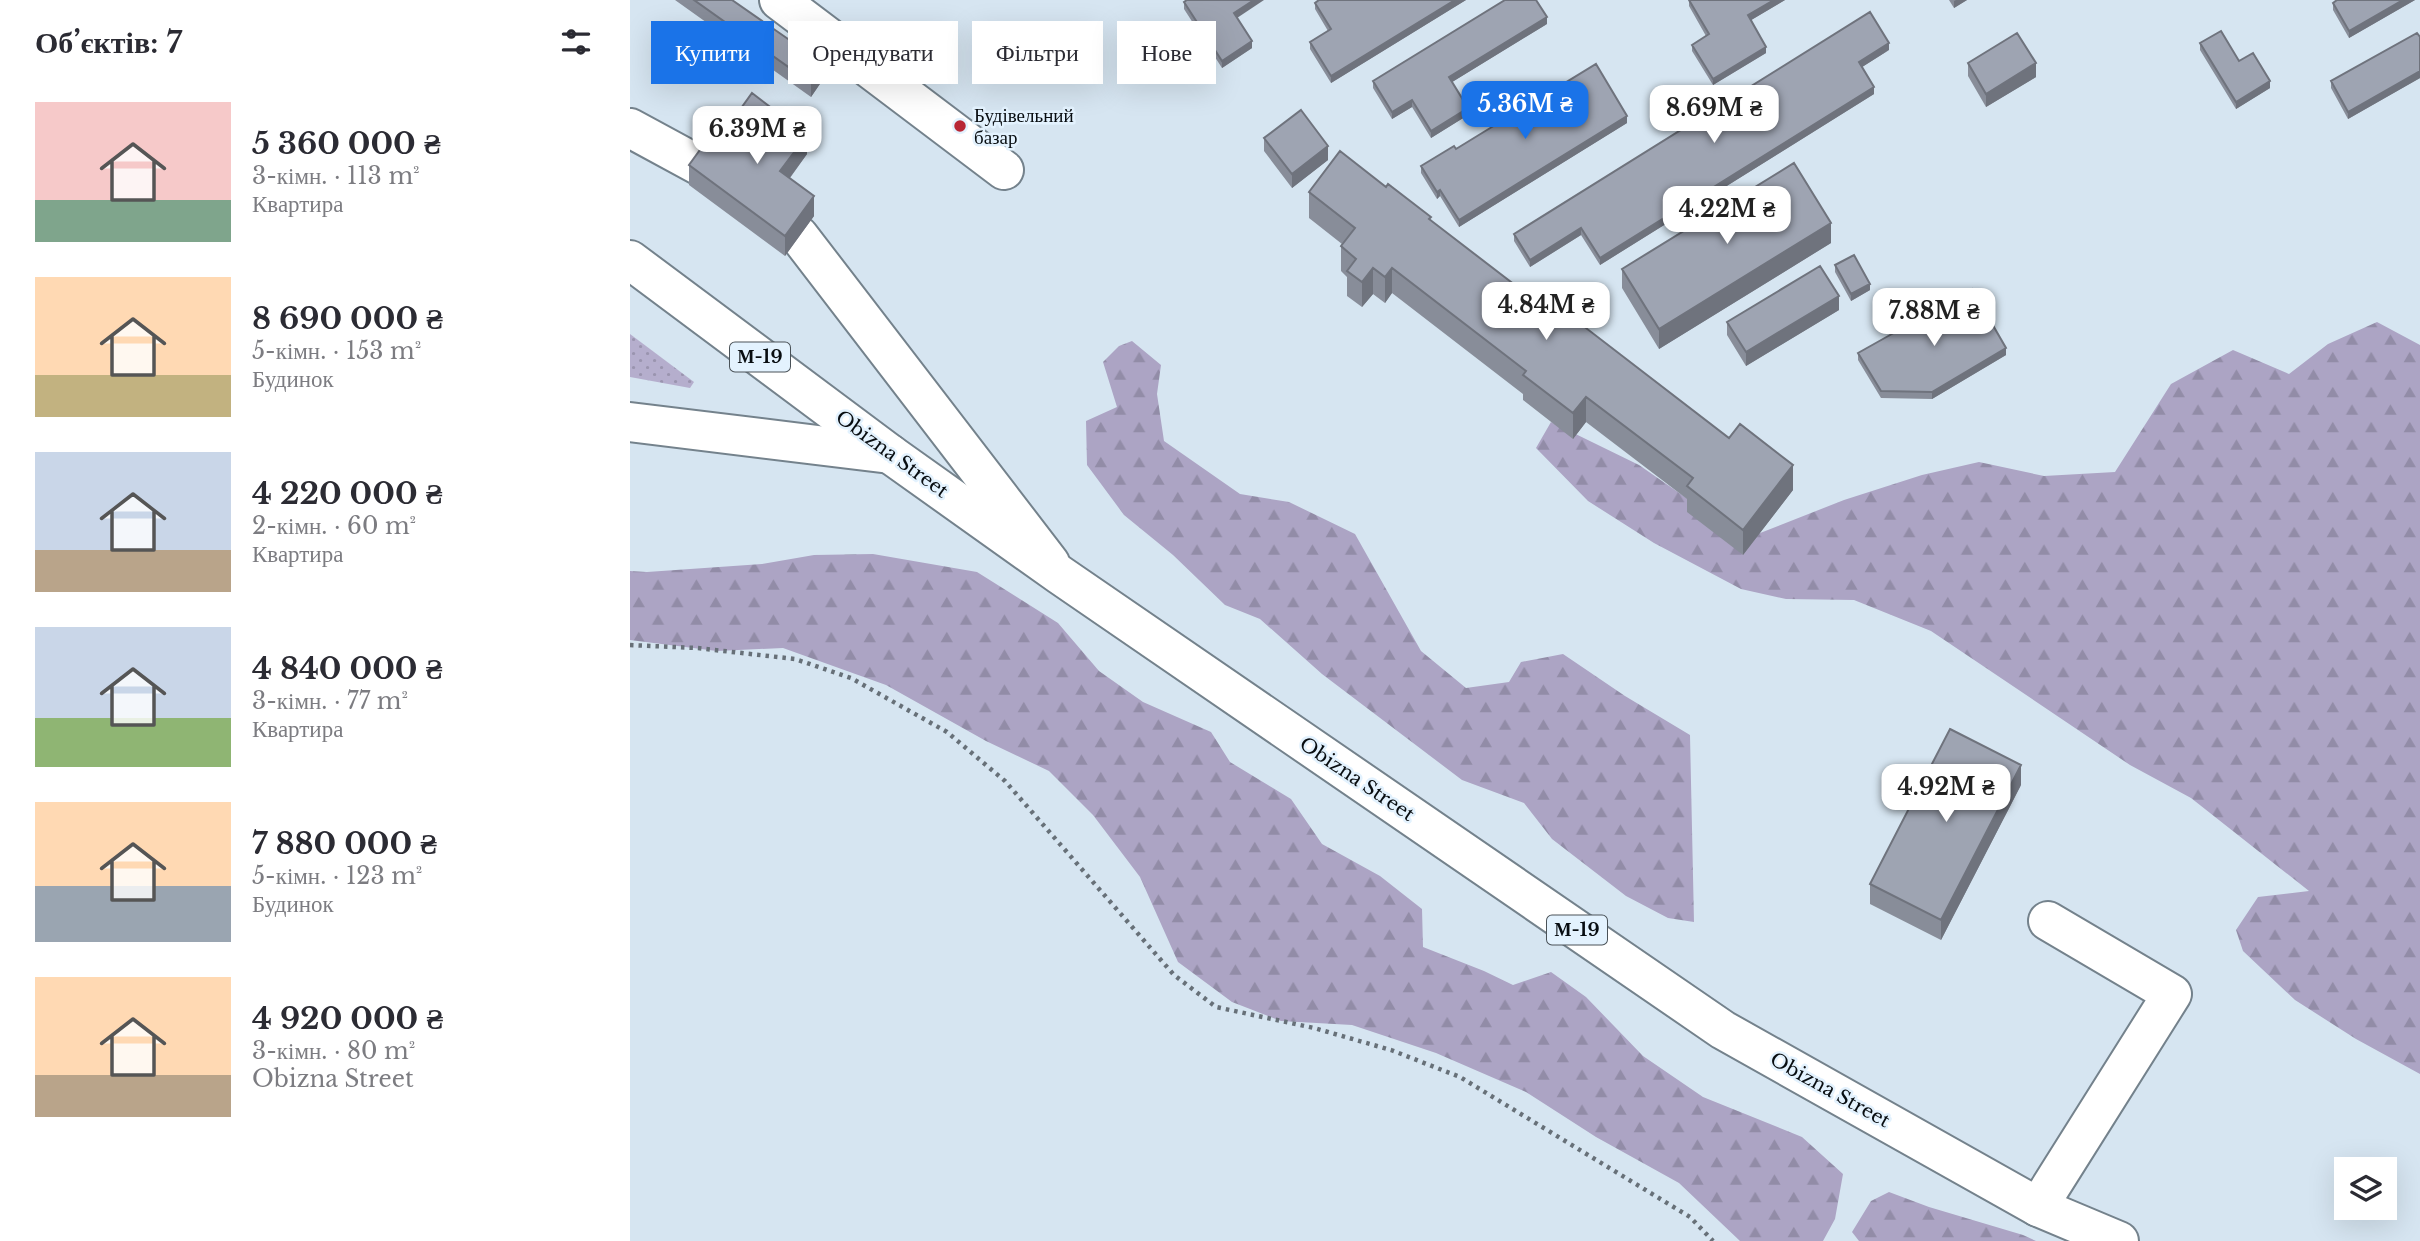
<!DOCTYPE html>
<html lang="uk">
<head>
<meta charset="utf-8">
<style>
  :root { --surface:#fff; --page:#f2f2f3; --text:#2b2b33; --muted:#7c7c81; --accent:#1a73e8 }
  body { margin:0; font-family:"Libre Baskerville",serif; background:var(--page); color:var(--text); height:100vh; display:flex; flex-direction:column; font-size:26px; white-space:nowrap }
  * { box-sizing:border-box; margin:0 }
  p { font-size:23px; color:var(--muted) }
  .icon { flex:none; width:38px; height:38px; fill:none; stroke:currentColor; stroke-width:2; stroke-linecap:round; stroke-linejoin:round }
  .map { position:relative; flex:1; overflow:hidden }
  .side { display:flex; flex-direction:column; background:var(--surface); width:630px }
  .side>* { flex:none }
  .top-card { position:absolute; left:21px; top:21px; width:665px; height:63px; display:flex; gap:14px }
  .tools { position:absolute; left:1704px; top:1157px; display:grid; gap:14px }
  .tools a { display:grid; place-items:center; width:63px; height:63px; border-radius:0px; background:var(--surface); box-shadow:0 7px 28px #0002; font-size:35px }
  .price { position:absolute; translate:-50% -60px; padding:0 16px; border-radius:14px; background:#fff; color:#222; font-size:23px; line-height:46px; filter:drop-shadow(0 2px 4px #0008) }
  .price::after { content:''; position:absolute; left:50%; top:42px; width:21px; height:16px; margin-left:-10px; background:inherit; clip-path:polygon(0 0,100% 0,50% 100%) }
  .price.selected { background:var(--accent); color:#fff }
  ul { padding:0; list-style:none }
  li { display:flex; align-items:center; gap:21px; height:175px; padding:0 35px }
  li span { display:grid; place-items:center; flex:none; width:196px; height:140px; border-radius:0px; color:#555 }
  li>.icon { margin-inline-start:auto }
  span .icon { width:84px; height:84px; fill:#fffc; stroke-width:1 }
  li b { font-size:30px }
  h2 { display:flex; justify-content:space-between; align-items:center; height:84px; padding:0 35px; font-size:30px }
  .chip { padding:0 24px; border-radius:0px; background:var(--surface); box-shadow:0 7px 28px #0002; font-size:24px; line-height:63px }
  .chip.selected { background:var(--accent); color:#fff }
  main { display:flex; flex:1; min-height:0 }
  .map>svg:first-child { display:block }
  .grass { fill:url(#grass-dots) }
  .forest { fill:url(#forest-firs) }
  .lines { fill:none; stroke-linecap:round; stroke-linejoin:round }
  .minor-casing { stroke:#74828c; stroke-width:42 }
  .highway-casing { stroke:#74828c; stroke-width:42 }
  .path { stroke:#677078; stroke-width:4.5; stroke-dasharray:3.5 5; stroke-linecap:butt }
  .minor { stroke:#fff; stroke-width:38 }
  .highway { stroke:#fff; stroke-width:38 }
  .wall { fill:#888d99 }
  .shaded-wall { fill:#6f737d }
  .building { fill:#9ea4b2; stroke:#6f737d; stroke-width:2 }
  .poi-dot { fill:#b82735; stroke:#e3f2fe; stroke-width:2.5 }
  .labels { text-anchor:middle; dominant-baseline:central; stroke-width:5; stroke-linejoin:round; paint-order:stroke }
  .shield { fill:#e3f2fe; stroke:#4a5258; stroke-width:2 }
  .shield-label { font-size:18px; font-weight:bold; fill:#080d11 }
  .poi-label { font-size:19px; fill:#080d11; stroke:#e3f2fe; text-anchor:start }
  .street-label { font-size:19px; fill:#080d11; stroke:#e3f2fe }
</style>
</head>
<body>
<main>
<section class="side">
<h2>Об’єктів: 7<svg class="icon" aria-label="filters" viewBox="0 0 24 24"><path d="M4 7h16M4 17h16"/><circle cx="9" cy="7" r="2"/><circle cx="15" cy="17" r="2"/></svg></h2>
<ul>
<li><span style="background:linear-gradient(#f6c9c9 70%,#7fa58c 0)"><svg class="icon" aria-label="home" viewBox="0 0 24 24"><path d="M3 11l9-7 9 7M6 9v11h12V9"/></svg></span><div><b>5 360 000 ₴</b><p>3-кімн. · 113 m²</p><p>Квартира</p></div></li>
<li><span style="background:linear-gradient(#ffd9b3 70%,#c2b280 0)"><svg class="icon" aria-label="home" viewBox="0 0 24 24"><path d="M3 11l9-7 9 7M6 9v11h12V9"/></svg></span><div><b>8 690 000 ₴</b><p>5-кімн. · 153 m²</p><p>Будинок</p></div></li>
<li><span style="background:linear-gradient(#c9d6e8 70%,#b9a48a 0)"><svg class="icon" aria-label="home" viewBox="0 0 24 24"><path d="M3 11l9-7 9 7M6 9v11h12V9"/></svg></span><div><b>4 220 000 ₴</b><p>2-кімн. · 60 m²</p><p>Квартира</p></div></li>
<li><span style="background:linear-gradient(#c9d6e8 65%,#8fb573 0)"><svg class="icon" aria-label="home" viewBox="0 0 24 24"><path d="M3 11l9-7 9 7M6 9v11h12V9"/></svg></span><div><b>4 840 000 ₴</b><p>3-кімн. · 77 m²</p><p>Квартира</p></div></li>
<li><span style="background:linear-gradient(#ffd9b3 60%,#9aa5b1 0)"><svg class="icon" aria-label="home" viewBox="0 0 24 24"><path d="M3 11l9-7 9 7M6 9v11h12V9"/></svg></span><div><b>7 880 000 ₴</b><p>5-кімн. · 123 m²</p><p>Будинок</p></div></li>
<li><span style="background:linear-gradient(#ffd9b3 70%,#b9a48a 0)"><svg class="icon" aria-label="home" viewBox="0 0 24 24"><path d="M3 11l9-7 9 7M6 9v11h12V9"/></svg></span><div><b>4 920 000 ₴</b><p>3-кімн. · 80 m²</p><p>Obizna Street</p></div></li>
</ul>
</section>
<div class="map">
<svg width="1790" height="1241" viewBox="0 0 1790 1241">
  <defs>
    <pattern id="grass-dots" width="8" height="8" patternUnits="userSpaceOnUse" patternTransform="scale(1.75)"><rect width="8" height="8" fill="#b5aecd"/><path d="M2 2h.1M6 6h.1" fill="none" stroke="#9a94af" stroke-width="1.8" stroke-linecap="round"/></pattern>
    <pattern id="forest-firs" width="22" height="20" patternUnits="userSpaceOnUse" patternTransform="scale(1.75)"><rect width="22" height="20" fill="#aca4c4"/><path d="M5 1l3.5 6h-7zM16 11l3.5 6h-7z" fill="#928ca7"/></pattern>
  </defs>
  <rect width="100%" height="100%" fill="#d6e5f1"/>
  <path class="grass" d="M0 334 64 382 60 388 0 377Z"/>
  <path class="forest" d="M1747 322 1790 345V1074L1726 1039 1665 1000 1613 951 1606 930 1628 897 1679 891 1561 798 1500 765 1301 631 1224 600 1156 599 1111 589 1024 543 958 501 906 448 921 422 1009 465 1068 506 1120 537 1214 500 1292 475 1349 462 1414 476 1485 472 1541 384 1603 350 1659 374 1698 344Z
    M502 341 531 365 527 394 534 441 610 494 659 502 725 534 791 651 836 688 879 682 891 662 933 654 995 696 1060 735 1064 922 1038 918 996 896 922 839 894 803 832 780 692 674 630 619 595 605 543 555 494 515 457 465 456 421 487 407 473 362 489 346Z
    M243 554 347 572 428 623 469 671 513 702 581 732 600 762 661 799 692 844 750 876 792 909 793 947 854 971 883 985 921 972 956 997 1013 1056 1073 1097 1172 1137 1213 1174 1205 1219 1193 1241H1110L1049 1183 966 1137 896 1092 806 1053 722 1025 651 1021 602 1002 548 962 510 877 463 815 419 771 356 741 256 685 153 648 87 651 0 640V571L17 572 132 564 184 555Z
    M1259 1192 1299 1207 1393 1235 1406 1241H1229L1222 1232 1241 1201Z"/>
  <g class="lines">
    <defs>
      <path id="minor" d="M149 0 374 170
        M0 128 72 167
        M169 236 420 563
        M0 422 260 454
        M1408 1207 1542 994 1418 921"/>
      <path id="highway" d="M0 260 260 454 430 575 1093 1030 1408 1207 1489 1241"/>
    </defs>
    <use href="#minor" class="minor-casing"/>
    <use href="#highway" class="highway-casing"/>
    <path class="path" d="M0 645 67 648 165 659 221 678 317 732 375 781 544 975 586 1007 684 1028 761 1050 830 1077 1060 1217 1083 1241"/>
    <use href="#minor" class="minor"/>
    <use href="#highway" class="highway"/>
  </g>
  <path class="wall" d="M45 0H102L194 78 181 97Z
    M836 0 701 83 680 49V42L698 31 685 9V3Z
    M1059 0H1155L1121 20 1136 53 1083 85 1062 51V45L1076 36 1059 6Z
    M1319 0H1337L1324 8Z
    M1785 0 1719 38 1703 10V3Z
    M554 2 607 18 622 48 592 68 554 9Z
    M917 24 822 82 838 115 801 138 782 107 762 119 743 88V81Z
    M1790 37V78L1718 119 1701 88V81Z
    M1570 43 1609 61 1640 88 1606 109 1570 50Z
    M1259 50 1232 67 1244 94 970 265 951 235 900 267 884 241V234Z
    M1338 63 1406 77 1356 107 1338 76Z
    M915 95 997 123 829 227 810 196 807 199 791 173V166L826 149 867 124 864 119V112Z
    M104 118 177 154 160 178 184 216 155 256 59 185V165L104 136Z
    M634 138 698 160 662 188 634 151Z
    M679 192 801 221 937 325 1163 490 1113 555 1057 512V499L956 422 943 439 893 400V394L762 293 755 303 743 294 732 307 717 296V277L711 271V246L712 244 679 218Z
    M1201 243 1029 349 992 288V269Z
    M1205 265 1240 290 1221 301 1205 272Z
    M1209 310 1116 366 1097 335V322Z
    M1228 353 1376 355 1302 399 1251 398 1228 360Z
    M1391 785 1311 940 1240 904V884Z"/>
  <path class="shaded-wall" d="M624 0H634L604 20V13Z
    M825 0H836L701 83V76Z
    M1144 0H1155L1118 22V15Z
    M1326 0H1337L1324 8V1Z
    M1773 0H1785L1719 38V31Z
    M917 17V24L819 84V77Z
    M622 41V48L592 68V61Z
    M1259 43V50L1229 69V62Z
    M1136 47V53L1083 85V79Z
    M1406 63V77L1356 107V94Z
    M194 64V78L181 97V83Z
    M1790 71V78L1718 119V112Z
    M1640 81V88L1606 109V102Z
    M1244 87V94L970 265V258Z
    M782 100V107L762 119V112Z
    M838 108V115L801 138V131Z
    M997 116V123L829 227V220Z
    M177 135V154L150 191V171Z
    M698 146V160L662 188V174Z
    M810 190V196L807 199V192Z
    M184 196V216L155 256V236Z
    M1201 223V243L1029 349V329Z
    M951 228V235L900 267V260Z
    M743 268V294L732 307V282Z
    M762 268V293L755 303V277Z
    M1240 284V290L1221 301V294Z
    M1209 296V310L1116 366V352Z
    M1376 348V355L1302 399V392Z
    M956 397V422L943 439V413Z
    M1163 465V490L1113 555V530Z
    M1391 765V785L1311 940V920Z"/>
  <path class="building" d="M64 0H102L194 64 181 83Z
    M557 0H624L604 13 622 41 592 61 554 2Z
    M689 0H825L701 76 680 42 701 29 685 3Z
    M875 0H906L917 17 819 77 838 108 801 131 782 100 762 112 743 81Z
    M1059 0H1144L1118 15 1136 47 1083 79 1062 45 1079 34Z
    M1707 0H1773L1719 31 1703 3Z
    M1240 12 1259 43 1229 62 1244 87 970 258 951 228 900 260 884 234Z
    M1591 31 1609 61 1623 53 1640 81 1606 102 1570 43Z
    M1387 33 1406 63 1356 94 1338 63Z
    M1787 33 1790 37V71L1718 112 1701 81Z
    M966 64 997 116 829 220 810 190 807 192 791 166 824 146 826 149 870 122 864 112 909 84 915 95Z
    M122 93 177 135 150 171 184 196 155 236 59 165 88 125 122 150 131 138 104 118Z
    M671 110 698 146 662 174 634 138Z
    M710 151 756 187 758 184 801 217 799 219 937 325 943 318 1099 438 1110 424 1163 465 1113 530 1057 486 1063 478 956 397 943 413 893 375 896 371 762 268 755 277 743 268 732 282 717 271 726 259 711 246 725 228 679 192Z
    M1164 163 1201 223 1029 329 992 269Z
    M1224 255 1240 284 1221 294 1205 265Z
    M1190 266 1209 296 1116 352 1097 322Z
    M1342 289 1376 348 1302 392 1251 391 1228 353Z
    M1320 729 1391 765 1311 920 1240 884Z"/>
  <circle class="poi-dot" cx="330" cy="126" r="7"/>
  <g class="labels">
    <g class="shield">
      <rect x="100" y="342.5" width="60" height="29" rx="5"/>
      <rect x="917" y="915.5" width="60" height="29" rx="5"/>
    </g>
    <g class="shield-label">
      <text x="130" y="357">М-19</text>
      <text x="947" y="930">М-19</text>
    </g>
    <g class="poi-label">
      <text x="344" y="115">Будівельний<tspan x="344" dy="22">базар</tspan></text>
    </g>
    <g class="street-label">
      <text transform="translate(262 454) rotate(36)">Obizna Street</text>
      <text transform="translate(727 779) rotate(34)">Obizna Street</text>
      <text transform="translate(1200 1090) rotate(29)">Obizna Street</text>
    </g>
  </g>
</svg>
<div class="tools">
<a><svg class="icon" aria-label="layers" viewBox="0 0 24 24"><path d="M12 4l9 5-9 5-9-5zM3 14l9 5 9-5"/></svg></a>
</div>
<b class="price selected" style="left:895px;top:141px">5.36M ₴</b>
<b class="price" style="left:1084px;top:145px">8.69M ₴</b>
<b class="price" style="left:127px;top:166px">6.39M ₴</b>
<b class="price" style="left:1097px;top:246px">4.22M ₴</b>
<b class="price" style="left:916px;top:342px">4.84M ₴</b>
<b class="price" style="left:1304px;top:348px">7.88M ₴</b>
<b class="price" style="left:1316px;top:824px">4.92M ₴</b>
<div class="top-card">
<a class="chip selected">Купити</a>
<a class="chip">Орендувати</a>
<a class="chip">Фільтри</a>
<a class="chip">Нове</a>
</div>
</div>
</main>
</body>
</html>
